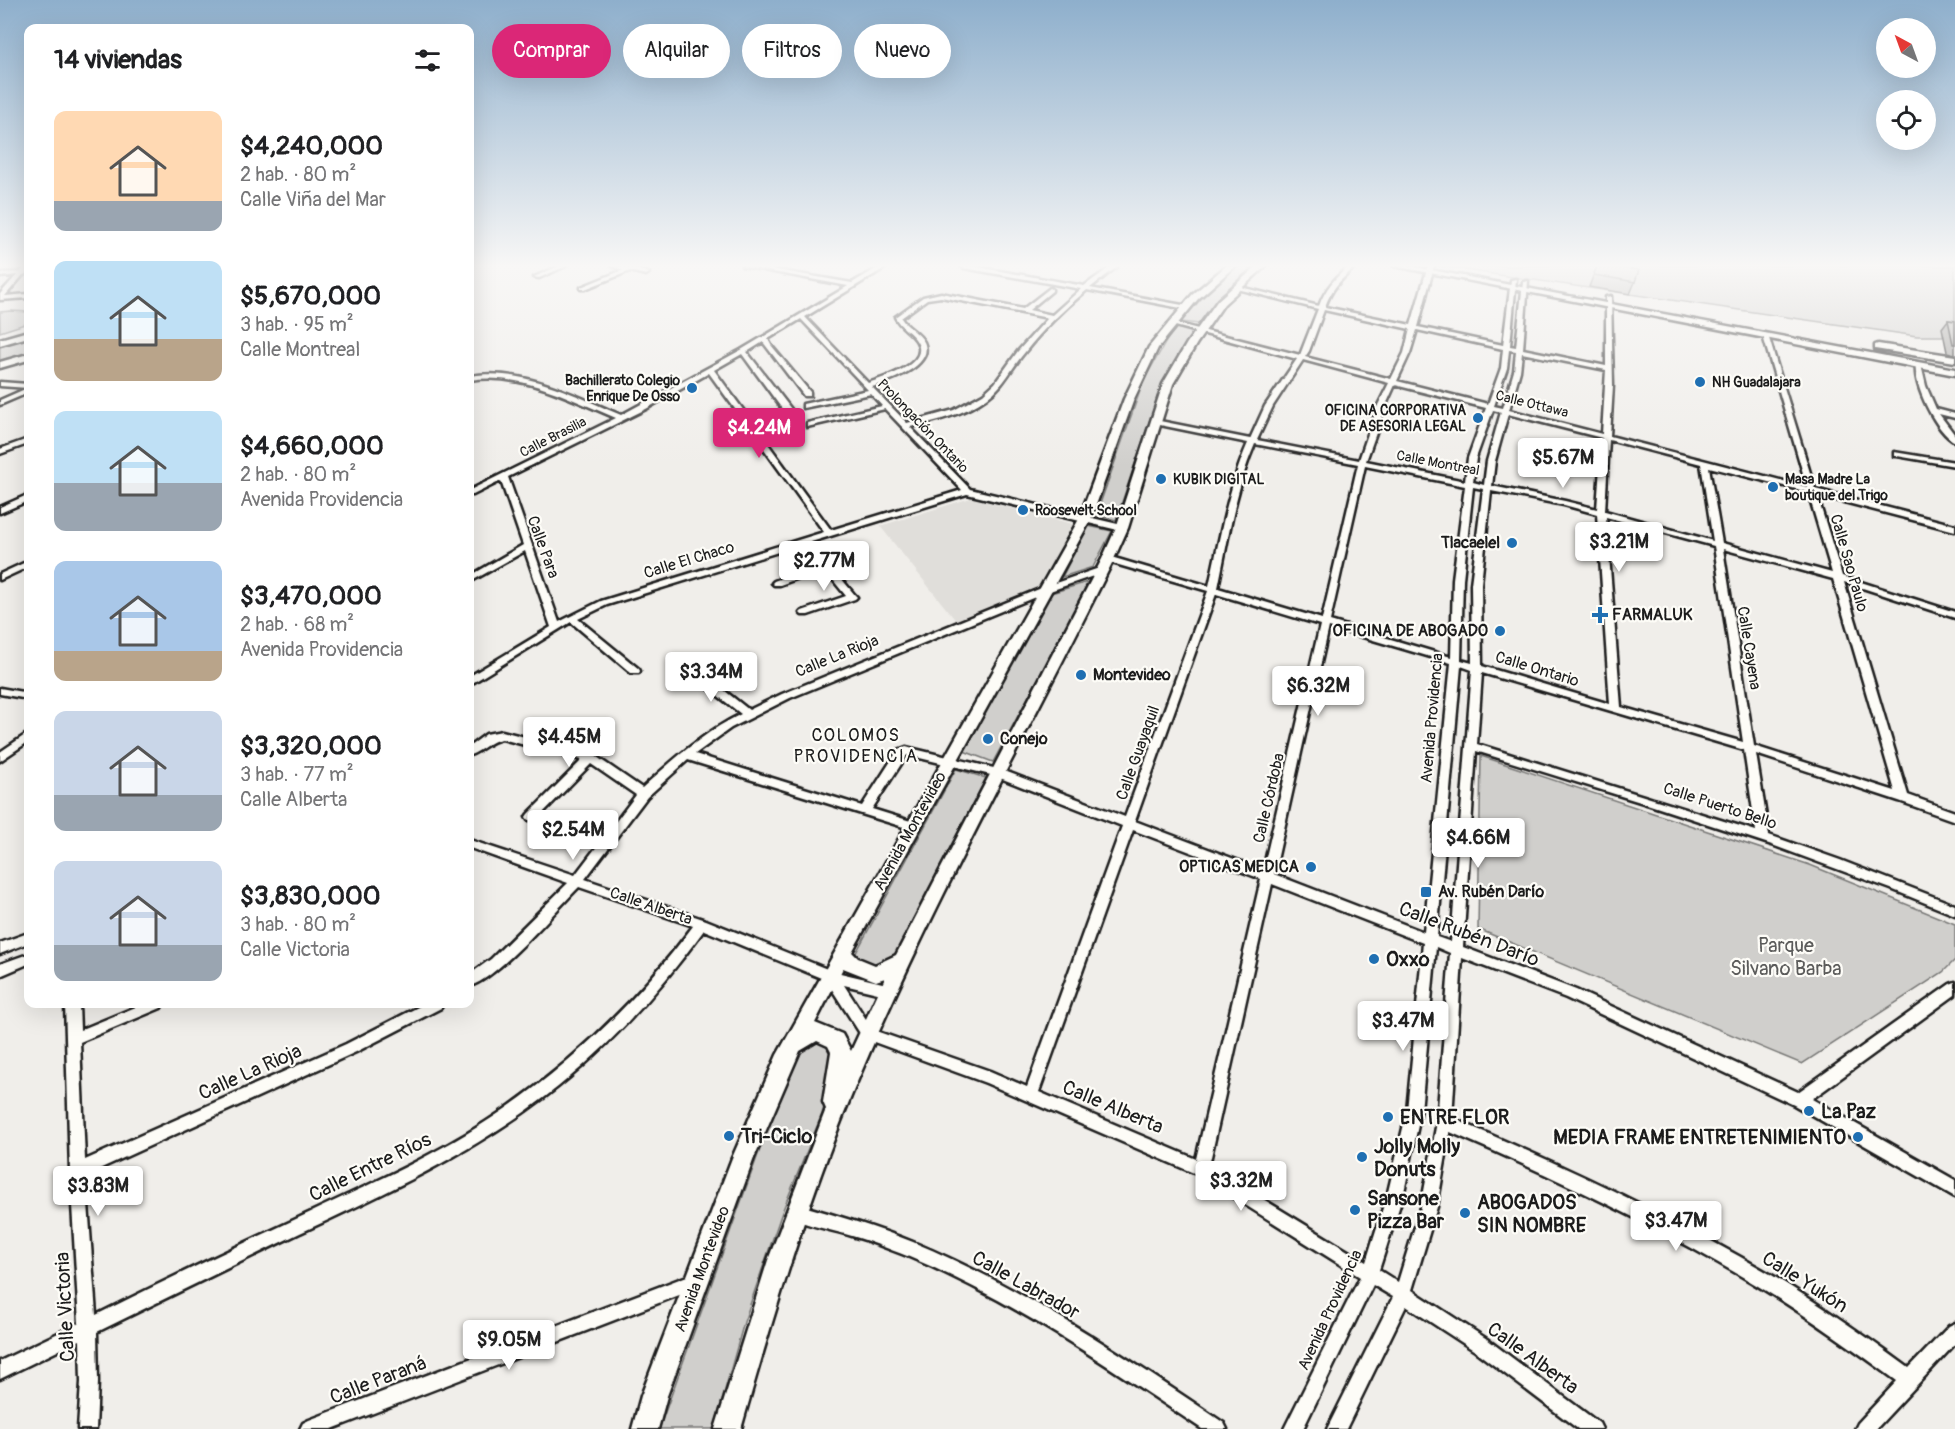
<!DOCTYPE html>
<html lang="es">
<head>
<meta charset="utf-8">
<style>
  :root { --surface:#fff; --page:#f6f6f6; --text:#202124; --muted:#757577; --accent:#db2777 }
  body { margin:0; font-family:Pangolin,sans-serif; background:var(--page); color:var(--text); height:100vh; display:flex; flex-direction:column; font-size:22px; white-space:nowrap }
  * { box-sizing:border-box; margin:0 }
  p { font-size:20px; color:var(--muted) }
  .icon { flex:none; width:33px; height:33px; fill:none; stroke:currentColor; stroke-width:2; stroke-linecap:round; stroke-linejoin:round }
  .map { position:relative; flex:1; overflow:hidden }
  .drawer { position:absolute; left:24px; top:24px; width:450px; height:984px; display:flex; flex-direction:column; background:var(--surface); border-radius:12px; box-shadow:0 6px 24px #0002 }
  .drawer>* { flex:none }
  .hud { position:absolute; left:492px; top:24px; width:570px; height:54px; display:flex; gap:12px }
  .needle { width:39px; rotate:319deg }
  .controls { position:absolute; left:1876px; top:18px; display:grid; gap:12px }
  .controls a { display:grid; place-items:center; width:60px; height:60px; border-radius:50%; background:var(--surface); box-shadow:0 6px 24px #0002; font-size:30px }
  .price { position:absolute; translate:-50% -51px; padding:0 14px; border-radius:6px; background:#fff; color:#222; font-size:20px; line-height:39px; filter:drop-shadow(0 2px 3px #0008) }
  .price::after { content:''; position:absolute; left:50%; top:36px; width:18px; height:14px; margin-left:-9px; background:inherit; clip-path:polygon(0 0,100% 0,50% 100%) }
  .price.active { background:var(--accent); color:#fff }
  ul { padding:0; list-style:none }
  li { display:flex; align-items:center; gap:18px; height:150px; padding:0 30px }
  li span { display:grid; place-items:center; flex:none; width:168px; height:120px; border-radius:12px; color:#555 }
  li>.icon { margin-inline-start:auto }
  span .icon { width:72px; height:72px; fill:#fffc; stroke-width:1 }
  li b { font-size:26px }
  h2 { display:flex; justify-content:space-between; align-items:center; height:72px; padding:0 30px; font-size:26px }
  .tag { padding:0 21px; border-radius:27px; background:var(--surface); box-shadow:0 6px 24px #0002; font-size:21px; line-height:54px }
  .tag.active { background:var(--accent); color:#fff }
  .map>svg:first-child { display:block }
  .built { fill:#e0deda }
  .green { fill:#d0cfcc; stroke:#767674; stroke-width:1.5 }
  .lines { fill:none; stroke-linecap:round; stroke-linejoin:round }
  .street-casing { stroke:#1c1c1c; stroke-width:5 }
  .secondary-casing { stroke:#1c1c1c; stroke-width:5 }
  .primary-casing { stroke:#1c1c1c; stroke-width:5 }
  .street { fill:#fdfcf7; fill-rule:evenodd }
  .secondary { fill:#fdfcf7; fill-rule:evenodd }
  .primary { fill:#fdfcf7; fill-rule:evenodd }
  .wall { fill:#a1a09d; stroke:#1c1c1c; stroke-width:1.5 }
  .building { fill:#bbbab6; stroke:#1c1c1c; stroke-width:1.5 }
  .poi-dot { fill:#1f6fb2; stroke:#fdfcf7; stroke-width:2 }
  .labels { text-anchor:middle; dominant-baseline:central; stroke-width:4.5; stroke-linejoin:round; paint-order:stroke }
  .far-poi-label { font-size:14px; font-weight:bold; fill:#1c1c1c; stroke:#fdfcf7; text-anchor:start }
  .far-street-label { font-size:14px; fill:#1c1c1c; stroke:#fdfcf7 }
  .poi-label { font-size:16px; font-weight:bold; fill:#1c1c1c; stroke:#fdfcf7; text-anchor:start }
  .street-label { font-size:16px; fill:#1c1c1c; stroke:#fdfcf7 }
  .neighbourhood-label { font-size:18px; letter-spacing:1.5px; fill:#1c1c1c; stroke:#fdfcf7 }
  .near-street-label { font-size:20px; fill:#1c1c1c; stroke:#fdfcf7 }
  .near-park-label { font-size:20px; fill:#5b5b5a; stroke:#fdfcf7 }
  .near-poi-label { font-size:20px; font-weight:bold; fill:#1c1c1c; stroke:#fdfcf7; text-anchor:start }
</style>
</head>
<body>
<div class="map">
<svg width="1955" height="1429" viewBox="0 0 1955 1429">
  <rect width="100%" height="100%" fill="#f0eeea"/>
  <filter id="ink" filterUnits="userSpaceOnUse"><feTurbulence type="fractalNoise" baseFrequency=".0167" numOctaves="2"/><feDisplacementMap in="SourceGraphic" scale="12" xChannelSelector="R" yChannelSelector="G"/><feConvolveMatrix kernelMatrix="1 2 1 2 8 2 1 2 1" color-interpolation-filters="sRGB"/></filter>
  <g filter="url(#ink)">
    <path class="built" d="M971 498 1073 524 1038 589 957 622 880 526Z"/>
    <path class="green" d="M1238 266H1253L1220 296 1199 324 1181 322 1201 299Z
      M1438 266H1955V336H1917Z
      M11 311 28 312V323L0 332V312Z
      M1174 328 1195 331 1162 383 1116 520 1096 515 1144 380Z
      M28 337V354L0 362V344Z
      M1088 526 1112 531 1093 567 1062 577Z
      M1091 581 993 762 961 750 1051 593Z
      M1481 756 1810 865 1955 924V960L1943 972 1802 1064 1478 929Z
      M956 769 986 778 891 962 880 968 851 962Z
      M811 1035 839 1051 822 1114 782 1212 744 1322 714 1429H659L764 1138 790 1073Z"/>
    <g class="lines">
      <defs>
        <path id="street" d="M25 266H28L26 274 23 275 5 296 28 294V298L0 300V294L17 275 0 277V273L20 272Z
          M559 266H566L539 278 534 277Z
          M612 266 630 267 649 273 646 275 630 271 585 289H581V287L623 270Z
          M742 266H754L852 283 881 266H888L805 317 868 383C883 378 930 364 917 342 912 332 900 328 895 317L923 297 941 293 1023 309 1050 288 1052 289V291L1029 310 1052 315 1081 289 964 268 961 266H972L1084 286 1112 266H1118L1090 288 1188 306 1189 307 1186 309 1087 290C1064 309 1043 329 1025 352 1012 367 1004 386 987 398 965 414 937 421 910 427L970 489 1122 525 1126 528 1122 531 967 494 811 542 855 595 857 597 855 599 808 615H802L800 613 802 611 846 596 824 569 780 585H774L772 583 774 581 820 564 804 544 607 605 578 619 639 669 640 671 639 673H631L571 622 474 682 470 683V676L551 627 525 551 470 582V576L523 545 501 481 473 495H470V490L616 418C570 399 521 372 470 380V376C522 367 574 395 621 415L741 350 848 286ZM941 297 1048 318 1018 351 995 383 983 394 954 410 907 423 872 387C889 381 935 366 924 342 919 332 907 328 901 318L927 299ZM801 319 868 390 803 404V408L871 394 882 406 807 423V427L885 409 962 490 831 530 714 370 742 354 785 413H791V409L747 352 763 342 804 396H810V392L771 345 768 339ZM709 373 824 532 601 601 559 622 508 477 646 409Z
          M1350 266H1356C1341 280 1332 287 1325 307L1411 325 1428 266H1434L1418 327 1503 345 1511 280 1516 279 1510 346 1516 347 1523 282 1528 281 1523 349 1606 366V297L1611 296 1613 385 1610 436 1807 487 1763 336 1768 335 1815 489 1955 525V531L1817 495 1842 576 1955 612V618L1844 582 1908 795 1955 812V821L1899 801 1756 754 1769 835 1840 860 1955 905V915L1891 889 1772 845 1650 805 1476 751 1463 947 1576 990 1798 1092 1950 984 1955 982V995L1812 1099 1955 1180V1197L1794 1105 1566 998 1462 958 1452 1118C1560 1164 1668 1214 1770 1274 1818 1303 1864 1335 1909 1368L1949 1326 1955 1323V1344L1876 1429H1855L1858 1423 1897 1381C1852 1348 1806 1315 1758 1286 1660 1227 1555 1177 1450 1132L1437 1207 1412 1290 1487 1339 1599 1423 1602 1429H1578L1475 1351 1406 1306 1346 1429H1327L1393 1297 1373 1285 1303 1429H1284L1360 1277 1196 1174 986 1083 863 1038 826 980 704 930C658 993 607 1050 545 1097 470 1154 386 1193 300 1233 232 1266 164 1299 97 1332L98 1382 96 1429H78L81 1382 80 1340 0 1379V1361L79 1323 70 1171 65 1004H79L80 1030 143 1004H163L161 1008 80 1042 85 1160 346 1044 424 1004H443L441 1008 356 1052 86 1175 96 1315C162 1282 229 1250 296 1219 368 1185 440 1154 505 1109 578 1058 640 997 693 926L579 887C556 910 497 979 470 986V974L491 959 568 883 470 848V840L575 875 636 795 591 764 536 820H528L526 817 528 814 582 760 502 739C489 741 482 751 470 755V746L486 734 502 731 594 755 642 788C673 760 704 732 741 714L688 672 687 670 688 668H696L749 710 782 694 1044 587 1102 567 1105 568 1106 570 1105 572 1050 591 790 698 731 728 695 754 862 806 898 750 906 747 1002 770 1125 817 1208 591 1105 561 1104 559 1108 556 1111 557 1209 586C1220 537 1228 488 1248 443L1155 424 1151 422 1155 420 1250 439 1265 406 1297 359 1168 324 1171 322 1300 355 1318 309 1233 288 1236 286 1319 306C1325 289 1335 277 1350 266ZM1324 310 1410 329 1404 353 1391 379 1305 357 1309 351ZM1417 330 1503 349 1501 368 1488 404 1397 381 1410 353ZM1509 350 1516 351 1514 371 1503 408 1494 406 1507 368ZM1522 353 1606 370 1602 434 1509 410 1520 371ZM1303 360 1389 383 1378 405 1359 460 1257 440 1273 406ZM1395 385 1486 408 1468 458 1465 481 1366 461 1386 405ZM1493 410 1501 412 1487 461 1484 485 1473 482 1476 458ZM1508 414 1602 438 1597 509 1565 501 1492 486 1495 461ZM1609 440 1701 464 1713 541 1605 511ZM1255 444 1358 464 1322 619 1218 588C1228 540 1235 490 1255 444ZM1365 466 1465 486 1453 579 1451 657 1330 621ZM1709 467 1808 492 1832 573 1722 543ZM1473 487 1483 489 1471 584 1472 663 1461 660 1463 579ZM1491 491 1564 505 1597 514 1610 704 1482 666 1481 584ZM1606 517 1714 546 1743 742 1621 707ZM1723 549 1833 579 1895 791 1754 746ZM1216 594 1320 625 1263 870 1135 821ZM1329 627 1451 663 1424 932 1274 874ZM1461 666 1472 670 1451 942 1437 937ZM1482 673 1744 750 1756 831 1477 744ZM907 755 995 776 1122 826 1027 1087 990 1071 873 1030 844 985 890 996 895 994 897 990 895 986 832 971 706 920 585 879 647 797 688 760 913 830 917 829 919 826 917 823 872 809ZM1133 830 1261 879 1196 1159 1039 1092ZM1272 884 1423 943 1407 1111 1388 1192 1366 1262 1209 1166ZM1436 947 1450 953 1437 1122 1421 1207 1398 1282 1379 1270 1404 1192 1421 1111Z
          M1916 364 1921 365 1926 386 1936 409 1955 414V418L1939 414 1955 435V442C1936 432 1913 385 1916 364Z
          M0 382 28 384V388L0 386Z
          M25 389H28V393L0 405V400Z
          M25 440H28V444L0 454V449Z
          M1894 452 1955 462V466L1897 456H1894Z
          M25 496H28V501L0 513V507Z
          M28 561V567L0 580V574Z
          M0 688 28 693V699L0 694Z
          M28 733V742L0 761V752Z
          M28 933V943L0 954V943Z
          M28 954V964L0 976V964Z
          M796 1204C836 1215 875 1227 913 1242 1024 1288 1125 1356 1224 1423L1227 1429H1202C1108 1366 1013 1300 907 1256 889 1249 870 1241 852 1236 831 1230 810 1226 790 1218L788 1212 790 1206Z
          M695 1273 701 1275 703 1281 701 1287 695 1289 332 1429H300L303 1423 309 1420Z"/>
        <path id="secondary" d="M1226 266H1235L1198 299 1158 348 1134 399 1091 519 852 952 858 958 875 965 896 955 1102 559 1116 528 1163 384 1187 343 1218 300 1257 266H1266L1224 304 1197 343 1173 384 1128 528 1114 559C1026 737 928 911 852 1094 807 1203 773 1316 741 1429H715L768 1260 826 1109 823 1102 831 1052 828 1046 817 1041 800 1051 754 1158 667 1396 658 1429H632L641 1396 732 1158 777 1055 1079 519 1124 399 1149 347 1192 295ZM843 968 876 981 885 978 851 1051 842 1034 815 1023Z
          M1394 266H1410L1955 369V375Z
          M1878 344 1955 356V362L1875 349V345Z"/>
        <path id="primary" d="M28 331V337L0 345V339Z
          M28 354V360L0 368V362Z"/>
      </defs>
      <use href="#street" class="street-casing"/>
      <use href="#secondary" class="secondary-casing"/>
      <use href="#primary" class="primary-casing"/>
      <use href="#street" class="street"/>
      <use href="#secondary" class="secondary"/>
      <use href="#primary" class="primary"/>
    </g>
    <path class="wall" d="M1597 266 1635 282 1630 294 1589 287Z
      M1948 320 1955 321V354L1947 352 1942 328Z"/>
    <path class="building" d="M1597 266H1610L1639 270 1635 282 1594 275Z
      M1948 320 1955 321V344H1953Z"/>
  </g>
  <linearGradient id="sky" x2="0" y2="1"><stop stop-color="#8eafcc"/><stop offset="0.57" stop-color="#f8f7f6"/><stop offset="1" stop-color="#f8f7f6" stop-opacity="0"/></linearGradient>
  <rect width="1955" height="466" fill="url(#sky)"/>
  <g class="poi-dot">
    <circle cx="1700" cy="382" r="6"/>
    <circle cx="692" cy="388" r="6"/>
    <circle cx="1478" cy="418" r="6"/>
    <circle cx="1161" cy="479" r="6"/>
    <circle cx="1773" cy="487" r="6"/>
    <circle cx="1023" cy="510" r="6"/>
    <circle cx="1512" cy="543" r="6"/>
    <path d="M1597 606h6v6h6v6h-6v6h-6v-6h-6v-6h6z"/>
    <circle cx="1500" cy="631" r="6"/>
    <circle cx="1081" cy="675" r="6"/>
    <circle cx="988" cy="739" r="6"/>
    <circle cx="1311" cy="867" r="6"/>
    <rect x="1420" y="886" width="12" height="12" rx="3"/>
    <circle cx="1374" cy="959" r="6"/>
    <circle cx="1809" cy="1111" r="6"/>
    <circle cx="1388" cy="1117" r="6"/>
    <circle cx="729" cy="1136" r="6"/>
    <circle cx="1858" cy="1137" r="6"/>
    <circle cx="1362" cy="1157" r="6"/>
    <circle cx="1355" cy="1210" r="6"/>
    <circle cx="1465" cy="1213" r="6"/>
  </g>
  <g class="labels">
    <g class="far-poi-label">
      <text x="680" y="380" text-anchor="end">Bachillerato Colegio<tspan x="680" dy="16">Enrique De Osso</tspan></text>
      <text x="1712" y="382">NH Guadalajara</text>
      <text x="1466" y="410" text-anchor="end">OFICINA CORPORATIVA<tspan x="1466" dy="16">DE ASESORIA LEGAL</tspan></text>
      <text x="1173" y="479">KUBIK DIGITAL</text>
      <text x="1785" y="479">Masa Madre La<tspan x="1785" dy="16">boutique del Trigo</tspan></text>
      <text x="1035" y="510">Roosevelt School</text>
    </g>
    <g class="far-street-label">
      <text transform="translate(1532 404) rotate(14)">Calle Ottawa</text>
      <text transform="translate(923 426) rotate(46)">Prolongación Ontario</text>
      <text transform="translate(553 437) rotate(-27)">Calle Brasilia</text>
      <text transform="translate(1438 463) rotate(11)">Calle Montreal</text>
    </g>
    <g class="poi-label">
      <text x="1500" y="543" text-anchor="end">Tlacaelel</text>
      <text x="1612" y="615">FARMALUK</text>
      <text x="1488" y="631" text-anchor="end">OFICINA DE ABOGADO</text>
      <text x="1093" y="675">Montevideo</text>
      <text x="1000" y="739">Conejo</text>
      <text x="1299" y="867" text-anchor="end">OPTICAS MEDICA</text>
      <text x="1438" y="892">Av. Rubén Darío</text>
    </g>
    <g class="street-label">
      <text transform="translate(543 547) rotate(70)">Calle Para</text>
      <text transform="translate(689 560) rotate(-17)">Calle El Chaco</text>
      <text transform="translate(1849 563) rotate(74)">Calle Sao Paulo</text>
      <text transform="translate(1749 648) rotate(81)">Calle Cayena</text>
      <text transform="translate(837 656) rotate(-22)">Calle La Rioja</text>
      <text transform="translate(1537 669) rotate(17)">Calle Ontario</text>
      <text transform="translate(1432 718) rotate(-85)">Avenida Providencia</text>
      <text transform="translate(1138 753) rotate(-70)">Calle Guayaquil</text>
      <text transform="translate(1269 798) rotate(-77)">Calle Córdoba</text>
      <text transform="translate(1720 806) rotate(18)">Calle Puerto Bello</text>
      <text transform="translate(910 831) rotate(-61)">Avenida Montevideo</text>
      <text transform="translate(651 906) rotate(19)">Calle Alberta</text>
      <text transform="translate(702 1269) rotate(-70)">Avenida Montevideo</text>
      <text transform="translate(1330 1310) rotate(-65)">Avenida Providencia</text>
    </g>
    <g class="neighbourhood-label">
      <text x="856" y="735">COLOMOS<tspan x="856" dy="21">PROVIDENCIA</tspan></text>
    </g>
    <g class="near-street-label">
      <text transform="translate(1469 934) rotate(21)">Calle Rubén Darío</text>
      <text transform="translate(250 1072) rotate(-24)">Calle La Rioja</text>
      <text transform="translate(1113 1107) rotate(23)">Calle Alberta</text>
      <text transform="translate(370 1167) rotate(-26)">Calle Entre Ríos</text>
      <text transform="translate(1805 1282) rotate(32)">Calle Yukón</text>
      <text transform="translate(1026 1285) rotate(29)">Calle Labrador</text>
      <text transform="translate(65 1307) rotate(-93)">Calle Victoria</text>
      <text transform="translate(1533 1358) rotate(36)">Calle Alberta</text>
      <text transform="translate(378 1380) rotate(-21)">Calle Paraná</text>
    </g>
    <g class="near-park-label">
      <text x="1786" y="945">Parque<tspan x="1786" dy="23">Silvano Barba</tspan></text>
    </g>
    <g class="near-poi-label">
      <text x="1386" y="959">Oxxo</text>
      <text x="1821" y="1111">La Paz</text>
      <text x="1400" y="1117">ENTRE FLOR</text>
      <text x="741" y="1136">Tri-Ciclo</text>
      <text x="1846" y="1137" text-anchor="end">MEDIA FRAME ENTRETENIMIENTO</text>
      <text x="1374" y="1146">Jolly Molly<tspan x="1374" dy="23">Donuts</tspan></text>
      <text x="1367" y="1198">Sansone<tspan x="1367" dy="23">Pizza Bar</tspan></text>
      <text x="1477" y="1202">ABOGADOS<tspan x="1477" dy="23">SIN NOMBRE</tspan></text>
    </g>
  </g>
</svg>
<div class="controls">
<a><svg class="needle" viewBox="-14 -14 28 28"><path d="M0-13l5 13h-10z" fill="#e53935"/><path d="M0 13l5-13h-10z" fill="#757577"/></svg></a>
<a><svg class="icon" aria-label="locate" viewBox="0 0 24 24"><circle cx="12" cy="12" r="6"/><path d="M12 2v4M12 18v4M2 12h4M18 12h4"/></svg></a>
</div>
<b class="price active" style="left:759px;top:459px">$4.24M</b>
<b class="price" style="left:1563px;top:489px">$5.67M</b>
<b class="price" style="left:1619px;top:573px">$3.21M</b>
<b class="price" style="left:824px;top:592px">$2.77M</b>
<b class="price" style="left:711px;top:703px">$3.34M</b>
<b class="price" style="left:1318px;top:717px">$6.32M</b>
<b class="price" style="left:569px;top:768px">$4.45M</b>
<b class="price" style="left:573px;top:861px">$2.54M</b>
<b class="price" style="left:1478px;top:869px">$4.66M</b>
<b class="price" style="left:1403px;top:1052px">$3.47M</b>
<b class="price" style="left:1241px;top:1212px">$3.32M</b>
<b class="price" style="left:98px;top:1217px">$3.83M</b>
<b class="price" style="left:1676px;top:1252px">$3.47M</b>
<b class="price" style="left:509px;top:1371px">$9.05M</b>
<div class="hud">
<a class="tag active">Comprar</a>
<a class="tag">Alquilar</a>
<a class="tag">Filtros</a>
<a class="tag">Nuevo</a>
</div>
<section class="drawer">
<h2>14 viviendas<svg class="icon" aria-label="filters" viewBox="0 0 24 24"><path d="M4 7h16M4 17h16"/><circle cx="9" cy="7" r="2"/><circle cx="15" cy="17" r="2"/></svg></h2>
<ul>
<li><span style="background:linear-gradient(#ffd9b3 75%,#9aa5b1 0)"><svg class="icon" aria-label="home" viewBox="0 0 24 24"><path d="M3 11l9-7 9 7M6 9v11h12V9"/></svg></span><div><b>$4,240,000</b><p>2 hab. · 80 m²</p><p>Calle Viña del Mar</p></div></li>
<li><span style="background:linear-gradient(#bfe0f5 65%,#b9a48a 0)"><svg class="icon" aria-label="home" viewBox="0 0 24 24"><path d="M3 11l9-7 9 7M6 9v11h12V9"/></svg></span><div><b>$5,670,000</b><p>3 hab. · 95 m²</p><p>Calle Montreal</p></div></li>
<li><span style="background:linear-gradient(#bfe0f5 60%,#9aa5b1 0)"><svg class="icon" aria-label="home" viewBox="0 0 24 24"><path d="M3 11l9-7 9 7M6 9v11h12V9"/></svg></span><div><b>$4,660,000</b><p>2 hab. · 80 m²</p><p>Avenida Providencia</p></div></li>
<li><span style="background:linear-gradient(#a9c7e8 75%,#b9a48a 0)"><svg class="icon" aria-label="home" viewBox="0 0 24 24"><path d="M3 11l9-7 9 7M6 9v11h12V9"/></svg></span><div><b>$3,470,000</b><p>2 hab. · 68 m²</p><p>Avenida Providencia</p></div></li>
<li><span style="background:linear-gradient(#c9d6e8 70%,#9aa5b1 0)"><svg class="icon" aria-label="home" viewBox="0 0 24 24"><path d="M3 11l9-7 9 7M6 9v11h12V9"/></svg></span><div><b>$3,320,000</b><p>3 hab. · 77 m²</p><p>Calle Alberta</p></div></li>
<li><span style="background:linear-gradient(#c9d6e8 70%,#9aa5b1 0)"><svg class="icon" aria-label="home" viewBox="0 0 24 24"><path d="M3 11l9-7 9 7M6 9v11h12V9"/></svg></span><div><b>$3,830,000</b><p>3 hab. · 80 m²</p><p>Calle Victoria</p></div></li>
</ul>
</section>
</div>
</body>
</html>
